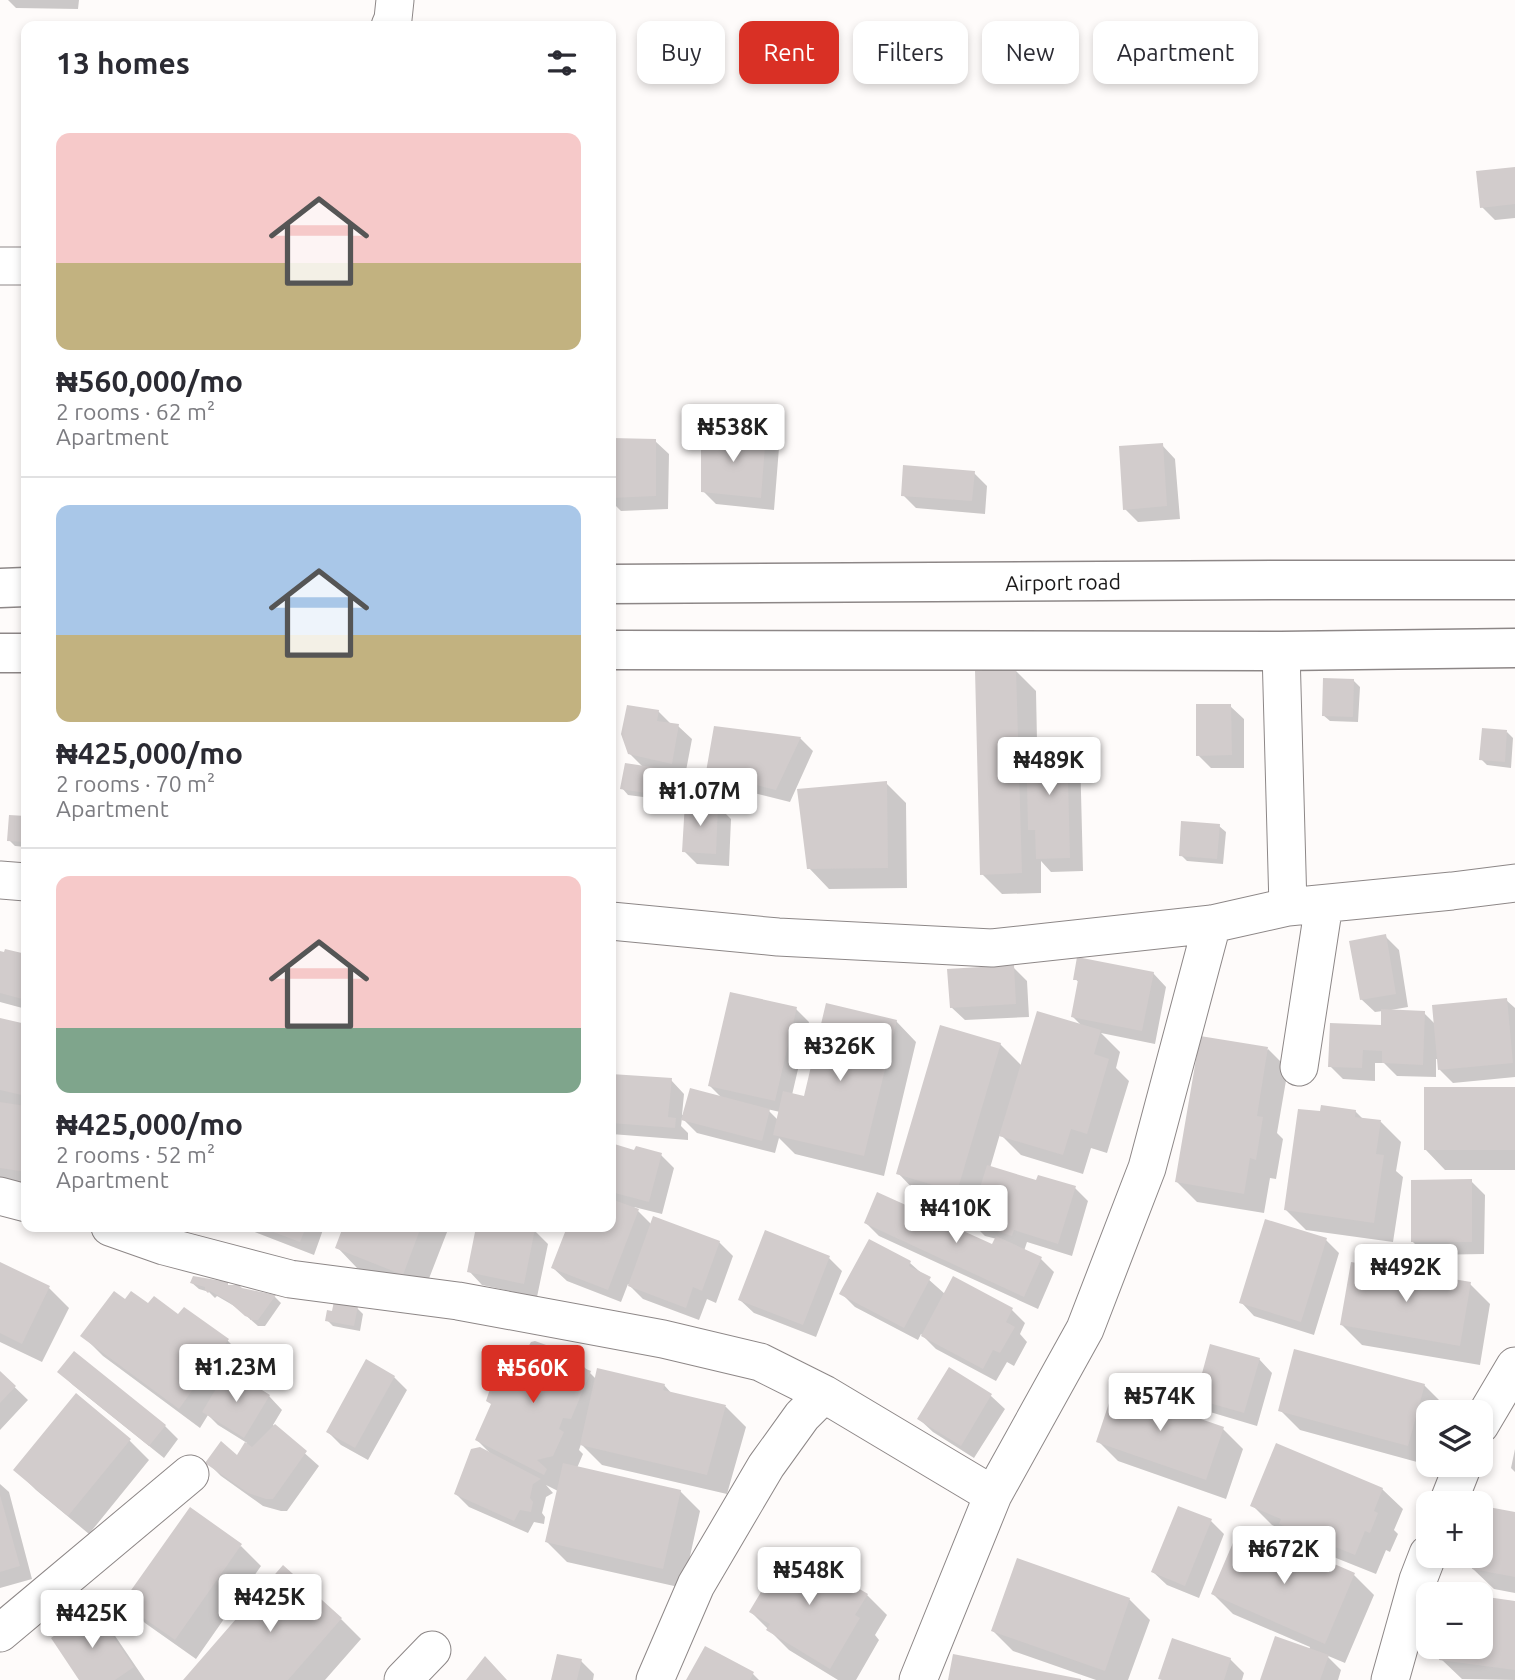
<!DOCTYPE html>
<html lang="en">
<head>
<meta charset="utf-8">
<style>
  :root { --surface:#fff; --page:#f2f2f3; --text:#2b2b33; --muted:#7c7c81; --line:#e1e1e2; --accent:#d93025 }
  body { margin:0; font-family:Ubuntu,sans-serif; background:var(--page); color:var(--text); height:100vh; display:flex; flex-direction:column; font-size:26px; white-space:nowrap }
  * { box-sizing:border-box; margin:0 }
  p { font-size:23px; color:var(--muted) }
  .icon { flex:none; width:38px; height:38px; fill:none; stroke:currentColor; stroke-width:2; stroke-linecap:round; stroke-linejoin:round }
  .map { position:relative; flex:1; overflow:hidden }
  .sheet { position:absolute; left:21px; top:21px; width:595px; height:1211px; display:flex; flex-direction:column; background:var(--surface); border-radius:14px; box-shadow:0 4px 10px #0003 }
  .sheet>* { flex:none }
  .guide { position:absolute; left:637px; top:21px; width:665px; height:63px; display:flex; gap:14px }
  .controls { position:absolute; left:1416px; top:1400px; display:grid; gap:14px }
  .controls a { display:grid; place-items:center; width:77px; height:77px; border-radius:14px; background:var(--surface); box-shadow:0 4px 10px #0003; font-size:35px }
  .price { position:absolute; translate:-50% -60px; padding:0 16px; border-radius:7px; background:#fff; color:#222; font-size:23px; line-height:46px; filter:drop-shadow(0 2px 4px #0008) }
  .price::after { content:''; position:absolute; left:50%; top:42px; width:21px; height:16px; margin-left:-10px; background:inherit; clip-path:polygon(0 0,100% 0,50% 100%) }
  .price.on { background:var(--accent); color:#fff }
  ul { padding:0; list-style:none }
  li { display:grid; align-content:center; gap:14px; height:371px; padding:0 35px }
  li+li { border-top:2px solid var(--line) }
  li span { display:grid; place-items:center; height:217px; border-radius:14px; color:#555 }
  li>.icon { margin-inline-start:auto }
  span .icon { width:126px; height:126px; fill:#fffc; stroke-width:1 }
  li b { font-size:30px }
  h2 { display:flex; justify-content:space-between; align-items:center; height:84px; padding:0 35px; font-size:30px }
  .chip { padding:0 24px; border-radius:14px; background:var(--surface); box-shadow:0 4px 10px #0003; font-size:24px; line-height:63px }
  .chip.on { background:var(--accent); color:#fff }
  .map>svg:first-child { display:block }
  .shadow { fill:#0003; fill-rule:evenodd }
  .building { fill:#d2cccc }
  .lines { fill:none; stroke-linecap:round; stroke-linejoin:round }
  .street-casing { stroke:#8d8787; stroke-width:39 }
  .secondary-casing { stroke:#8d8787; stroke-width:41 }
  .street { stroke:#fff; stroke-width:37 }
  .secondary { stroke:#fff; stroke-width:38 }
  .labels { text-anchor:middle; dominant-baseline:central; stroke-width:6; stroke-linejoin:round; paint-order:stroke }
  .street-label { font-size:21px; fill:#1b1919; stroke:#fff }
</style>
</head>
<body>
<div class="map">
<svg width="1515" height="1680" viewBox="0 0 1515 1680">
  <rect width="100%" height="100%" fill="#fefbfa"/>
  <path class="shadow" d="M8 0H79L78 9 16 8Z
    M1515 168V218L1495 220 1482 207Z
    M765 435 779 448 774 510 716 504 703 491Z
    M611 440 655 441 669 454 668 509 621 511 611 501Z
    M1162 445 1175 459 1180 519 1138 522 1125 509Z
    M974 473 987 486 985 514 916 508 903 495Z
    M1016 671 1036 691 1037 741 1066 740 1080 753 1083 871 1051 872 1041 861V893L1002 894 982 874Z
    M1353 680 1360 687 1358 722 1330 721 1323 715Z
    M1230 706 1244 719V768H1211L1198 755Z
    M658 711 672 725 678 726 692 739 685 776 658 770 664 776 658 799 628 795 622 788 644 768 629 753Z
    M1507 732 1513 738 1511 768 1487 765 1481 759Z
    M800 738 813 751 790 802 721 785 707 772Z
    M886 783 906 803 907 888 829 889 809 868Z
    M717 805 731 819 729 866 697 864 684 851Z
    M10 816 26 817V847L15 846 9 840Z
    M1219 826 1226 832 1223 864 1187 861 1181 855Z
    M1385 936 1399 950 1408 1007 1391 1010 1424 1013 1435 1024 1506 1000 1515 1008V1077L1453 1083 1440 1070 1439 1059H1436V1077L1397 1076 1384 1063H1375V1081L1343 1079 1330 1066 1382 1027 1383 1011 1375 1012 1361 999Z
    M0 952 26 957V1009L0 1002Z
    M1013 967 1027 981 1029 1017 965 1020 951 1007Z
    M1153 973 1166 987 1155 1044 1101 1033 1120 1052 1116 1068 1129 1081 1107 1153 1091 1148 1083 1174 1021 1155 1000 1134 990 1168 1037 1182 1075 1188 1088 1201 1072 1256 1027 1242 1024 1251 1041 1259 1054 1272 1038 1309 879 1236 866 1223 993 1247 997 1239 985 1236 971 1222 975 1210 918 1194 898 1173 1000 1044 1022 1066 1083 1027 1073 1017 1080 983 1075 979Z
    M796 1009 809 1022 792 1095 806 1098 896 1021 916 1042 884 1176 795 1154 779 1138 775 1153 697 1133 682 1118 681 1126 688 1133V1140L611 1134V1076L671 1080 684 1094 682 1115H684L723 1099 710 1086ZM767 1109 780 1112 778 1120Z
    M0 1020 26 1026V1188L0 1184Z
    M1268 1049 1288 1069 1277 1133 1283 1139 1276 1179 1270 1178 1264 1213 1197 1202 1176 1181Z
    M1515 1088V1170H1445L1425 1149Z
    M1355 1111 1363 1119 1381 1122 1401 1142 1396 1171 1403 1177 1393 1242 1306 1230 1286 1210 1321 1113Z
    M611 1145 636 1152 661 1155 674 1168 662 1214 634 1207 652 1225 719 1242 733 1256 716 1303 707 1299 699 1320 643 1299 628 1284 621 1302 567 1281 553 1268 569 1227H611Z
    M1471 1181 1485 1195 1484 1254 1426 1255 1412 1241Z
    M248 1227H324L314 1255 252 1231Z
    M345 1227H449L423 1294 357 1268 337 1247Z
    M478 1227H514L535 1231 548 1244 537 1297 482 1285 469 1271Z
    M1326 1240 1339 1253 1314 1335 1254 1316 1241 1302Z
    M829 1258 842 1271 816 1337 754 1313 740 1300Z
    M910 1263 945 1294 1012 1310 1025 1323 1020 1334 1027 1342 1014 1366 1007 1362 996 1381 936 1349 921 1334 918 1340 855 1307 842 1294Z
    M0 1264 49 1288 69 1308 42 1362 0 1342Z
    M192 1283 227 1284 229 1286 275 1297 281 1303 265 1326H258L236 1307 217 1296 215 1298 209 1292 199 1289Z
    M1470 1284 1490 1304 1480 1365 1362 1345 1342 1325Z
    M126 1301 148 1305 179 1317 227 1340 248 1361 236 1377 269 1396 282 1410 273 1425 319 1466 287 1511H281L263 1506 221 1476 208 1463 238 1457 247 1443 218 1425 208 1415 200 1428 103 1356 83 1336Z
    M357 1308 363 1314 360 1331 333 1326 327 1320 334 1313Z
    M573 1356 596 1379 664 1385 673 1395 726 1407 746 1427 727 1494 602 1465 581 1444 579 1450 583 1454 577 1468 680 1491 700 1511 683 1588 567 1562 547 1542 558 1491 546 1485 553 1493 546 1497 542 1513 545 1517 544 1524 534 1522 528 1533 469 1507 456 1494 491 1454 477 1440 492 1405 498 1385 504 1380Z
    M1259 1359 1272 1373 1257 1426 1210 1412 1197 1399Z
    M950 1370 991 1396 1005 1409 974 1458 933 1432 919 1419Z
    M60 1372 165 1426 178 1439 164 1458 73 1385Z
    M0 1373 28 1400 0 1430Z
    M394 1377 407 1390 368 1460 341 1445 328 1432Z
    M1424 1385 1444 1405 1442 1412H1428V1465L1300 1430 1280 1410Z
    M1195 1415 1200 1421 1223 1429 1243 1449 1226 1499 1118 1461 1098 1441Z
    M129 1440 149 1460 89 1534 36 1490 16 1470Z
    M1515 1449V1472L1511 1468Z
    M0 1484 9 1492 32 1579 0 1588Z
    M1382 1489 1403 1509 1394 1530 1398 1534 1390 1552 1386 1550 1376 1574 1301 1544 1291 1534 1272 1525 1252 1505Z
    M1515 1514V1593L1494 1589 1473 1569 1476 1556H1480Z
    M1211 1521 1224 1534 1199 1598 1167 1585 1153 1572Z
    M241 1546 261 1566 196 1659 145 1623 125 1603Z
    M1290 1556 1354 1575 1374 1595 1345 1663 1326 1655 1341 1670 1338 1680H1262L1309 1650 1310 1647 1233 1614 1213 1594Z
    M867 1595 887 1615 875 1635 879 1640 856 1680H838L789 1650 751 1612Z
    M1129 1599 1150 1620 1128 1680H1096L1013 1651 993 1631Z
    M1515 1603V1680L1462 1679 1441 1659 1443 1647H1480Z
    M94 1611 107 1624 145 1680H81Z
    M341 1619 361 1639 325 1680H186Z
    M1230 1659 1244 1673 1242 1680H1162Z
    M581 1661 594 1674 593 1680H553Z
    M753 1674 759 1680H688Z"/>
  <path class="building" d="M1515 167V204L1480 208 1476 171Z
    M701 433H766L761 498 701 492Z
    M611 438 656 439V496L611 498Z
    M1163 443 1167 506 1123 510 1119 446Z
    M903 465 975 471 972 501 901 496Z
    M1016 669 1022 873 980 875 975 670Z
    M1323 678 1354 679 1353 717 1322 716Z
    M1196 704H1231L1232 755 1196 756Z
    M627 705 659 710 657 721 679 724 672 764 628 754 621 734Z
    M714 726 801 737 776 790 706 772Z
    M1482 728 1507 730 1505 762 1479 760Z
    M1067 738 1070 858 1036 859 1035 830H1028L1026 739Z
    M625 763 658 768 652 794 620 789Z
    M887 781 888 868 807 869 797 789Z
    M685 802 718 804 716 854 682 852Z
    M9 815 26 816V842L7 841Z
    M1181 821 1220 824 1217 859 1179 856Z
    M1386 934 1396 994 1360 1000 1349 941Z
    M5 949 26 954V1000L0 993V951L4 952Z
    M1077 957 1154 972 1142 1031 1071 1017 1078 980H1073Z
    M1014 965 1016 1004 950 1008 947 969Z
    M730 992 797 1007 775 1101 708 1086Z
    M1507 998 1513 1063 1438 1070 1432 1005Z
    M826 1003 897 1020 864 1156 773 1135 783 1091 804 1096Z
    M1381 1009 1425 1011 1423 1065 1382 1063V1051L1363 1050 1362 1068 1328 1067 1330 1023 1381 1025Z
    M1037 1011 1101 1030 1094 1054 1109 1059 1087 1134 1071 1129 1063 1155 999 1136Z
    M0 1018 26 1024V1096L0 1090Z
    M940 1025 1001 1043 957 1192 896 1174Z
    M1200 1036 1268 1047 1257 1116 1263 1117 1256 1160 1250 1158 1244 1194 1175 1182Z
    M611 1074 672 1078 668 1117 676 1118 675 1128 611 1123Z
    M1424 1087H1515V1150H1424Z
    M690 1088 770 1109 762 1141 681 1120Z
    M0 1102 26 1106V1172L0 1168Z
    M1321 1105 1356 1110 1355 1117 1381 1120 1376 1154 1384 1155 1374 1223 1284 1210 1298 1109 1320 1111Z
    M611 1143 634 1150 636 1146 662 1153 649 1202 611 1192Z
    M987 1165 1036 1180 1038 1175 1076 1186 1058 1244 1014 1230 1012 1236 969 1223Z
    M1472 1179V1242H1411V1180Z
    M877 1192 992 1244 996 1236 1042 1257 1024 1297 864 1223Z
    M611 1199 639 1209 608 1290 551 1268 567 1227H611Z
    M653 1216 720 1241 702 1291 693 1287 686 1308 628 1286Z
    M1265 1219 1327 1238 1301 1322 1239 1303Z
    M260 1227H306L300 1242Z
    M343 1227H421L403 1275 335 1248Z
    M476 1227H523L535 1229 524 1284 467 1272Z
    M765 1230 830 1256 803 1325 738 1300Z
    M869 1239 911 1261 909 1266 931 1277 904 1328 839 1294Z
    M0 1262 50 1286 22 1344 0 1333Z
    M1351 1262 1471 1282 1460 1346 1340 1325Z
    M193 1276 228 1282V1285H239L242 1288 276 1295 258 1320H250L251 1318 245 1316 228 1301 210 1291 208 1293 205 1290V1287L190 1283Z
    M953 1276 1013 1308 1006 1322 1015 1327 1000 1353 993 1350 983 1369 921 1336Z
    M114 1291 125 1299 131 1291 148 1303 154 1296 178 1314 184 1307 229 1339 179 1409 80 1336Z
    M334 1301 358 1306 354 1326 325 1321 327 1310 332 1311Z
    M535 1341 574 1355 571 1363 591 1371 571 1419 563 1418 559 1429 564 1432 553 1456 537 1460 547 1469 544 1475 475 1440 491 1404 486 1401 493 1380 497 1382 498 1377 503 1378 514 1355 521 1347 527 1349 531 1342Z
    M1210 1344 1260 1358 1244 1413 1195 1399Z
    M1294 1349 1425 1384 1408 1446 1278 1411Z
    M74 1351 166 1425 149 1446 57 1372Z
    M366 1359 395 1376 355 1448 326 1432Z
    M949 1367 992 1394 961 1446 917 1419Z
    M597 1368 665 1384 663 1390 726 1405 707 1475 580 1445Z
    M228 1369 270 1395 244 1438 202 1412Z
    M0 1371 16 1386 0 1403Z
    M1115 1385 1196 1414 1195 1417 1224 1427 1206 1480 1096 1442Z
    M76 1393 131 1439 68 1516 13 1470Z
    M275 1424 307 1451 273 1499H266L248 1493 205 1463 221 1441 237 1455 245 1442 252 1447Z
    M1276 1443 1383 1488 1374 1511 1378 1513 1370 1533 1365 1531 1355 1555 1279 1524 1281 1519 1250 1506Z
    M480 1447 541 1479 533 1484 530 1498 533 1502 531 1512 520 1510 514 1521 454 1494 471 1449Z
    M563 1463 681 1490 663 1569 545 1542Z
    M0 1495 20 1566 0 1572Z
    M1178 1506 1212 1519 1185 1586 1151 1572Z
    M1483 1506 1515 1512V1577L1472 1569 1474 1556H1480V1522Z
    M190 1507 242 1544 175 1640 122 1603Z
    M1238 1531 1289 1554 1293 1546 1355 1573 1325 1644 1211 1594Z
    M788 1547 868 1594 855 1615 860 1618 830 1669 766 1630 770 1624 749 1612Z
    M1017 1558 1130 1598 1105 1671 991 1631Z
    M283 1565 342 1618 288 1680H183Z
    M1480 1596 1515 1601V1670L1439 1660 1441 1647H1480Z
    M94 1608 134 1667 115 1680H79L51 1638Z
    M1275 1636 1329 1655 1320 1680H1260Z
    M1172 1638 1231 1658 1224 1680H1162L1158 1679Z
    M705 1646 754 1672 750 1680H686Z
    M557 1654 582 1659 577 1680H551Z
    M953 1654 1081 1679V1680H948Z
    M485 1656 507 1680H466Z"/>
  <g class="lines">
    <defs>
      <path id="street" d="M390 26 393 19 395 0
        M0 266H26
        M1281 651 1288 907
        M0 880 26 882
        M611 921 778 937 992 948 1212 924 1288 907 1452 891 1515 883
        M1299 1067 1324 904
        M0 1196 26 1203
        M110 1227 164 1246 290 1279 458 1301 663 1339 760 1362 824 1394 993 1495
        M1480 1425 1515 1366
        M1448 1503 1463 1465
        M0 1633 190 1474
        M403 1680 432 1650
        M655 1680 696 1585 766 1466 802 1416 824 1394
        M918 1680 993 1495 1085 1329 1147 1168 1212 924
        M1390 1680 1418 1580 1428 1554"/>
      <path id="secondary" d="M611 584 1278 580H1515
        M0 588 26 587
        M611 650 1281 651 1515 648
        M0 653H26"/>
    </defs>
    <use href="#street" class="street-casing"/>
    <use href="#secondary" class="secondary-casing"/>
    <use href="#street" class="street"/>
    <use href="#secondary" class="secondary"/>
  </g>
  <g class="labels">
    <g class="street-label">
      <text transform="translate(1063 582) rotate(-1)">Airport road</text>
    </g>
  </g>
</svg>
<div class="controls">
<a><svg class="icon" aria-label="layers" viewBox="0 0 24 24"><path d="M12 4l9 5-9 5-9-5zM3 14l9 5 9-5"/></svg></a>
<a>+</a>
<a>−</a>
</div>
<b class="price" style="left:733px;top:464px">₦538K</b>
<b class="price" style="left:1049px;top:797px">₦489K</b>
<b class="price" style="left:700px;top:828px">₦1.07M</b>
<b class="price" style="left:840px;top:1083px">₦326K</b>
<b class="price" style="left:956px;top:1245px">₦410K</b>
<b class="price" style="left:1406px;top:1304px">₦492K</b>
<b class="price" style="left:236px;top:1404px">₦1.23M</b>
<b class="price on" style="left:533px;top:1405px">₦560K</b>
<b class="price" style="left:1160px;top:1433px">₦574K</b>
<b class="price" style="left:1284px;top:1586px">₦672K</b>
<b class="price" style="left:809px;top:1607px">₦548K</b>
<b class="price" style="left:270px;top:1634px">₦425K</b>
<b class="price" style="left:92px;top:1650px">₦425K</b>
<div class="guide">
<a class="chip">Buy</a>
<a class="chip on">Rent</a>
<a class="chip">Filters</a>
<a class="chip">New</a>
<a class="chip">Apartment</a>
</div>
<section class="sheet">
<h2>13 homes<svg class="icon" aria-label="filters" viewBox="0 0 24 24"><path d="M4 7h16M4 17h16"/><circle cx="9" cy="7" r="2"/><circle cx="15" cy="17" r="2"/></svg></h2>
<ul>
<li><span style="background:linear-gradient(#f6c9c9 60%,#c2b280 0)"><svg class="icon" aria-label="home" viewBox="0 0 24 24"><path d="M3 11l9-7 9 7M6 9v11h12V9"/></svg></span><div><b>₦560,000/mo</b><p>2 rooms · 62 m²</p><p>Apartment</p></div></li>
<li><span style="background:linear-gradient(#a9c7e8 60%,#c2b280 0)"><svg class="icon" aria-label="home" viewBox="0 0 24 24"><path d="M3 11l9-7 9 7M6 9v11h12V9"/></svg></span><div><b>₦425,000/mo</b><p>2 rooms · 70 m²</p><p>Apartment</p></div></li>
<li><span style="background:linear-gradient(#f6c9c9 70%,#7fa58c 0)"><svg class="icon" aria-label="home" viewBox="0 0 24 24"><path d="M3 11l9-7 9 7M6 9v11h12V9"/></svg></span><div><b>₦425,000/mo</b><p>2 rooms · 52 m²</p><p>Apartment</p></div></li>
</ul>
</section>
</div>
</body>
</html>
